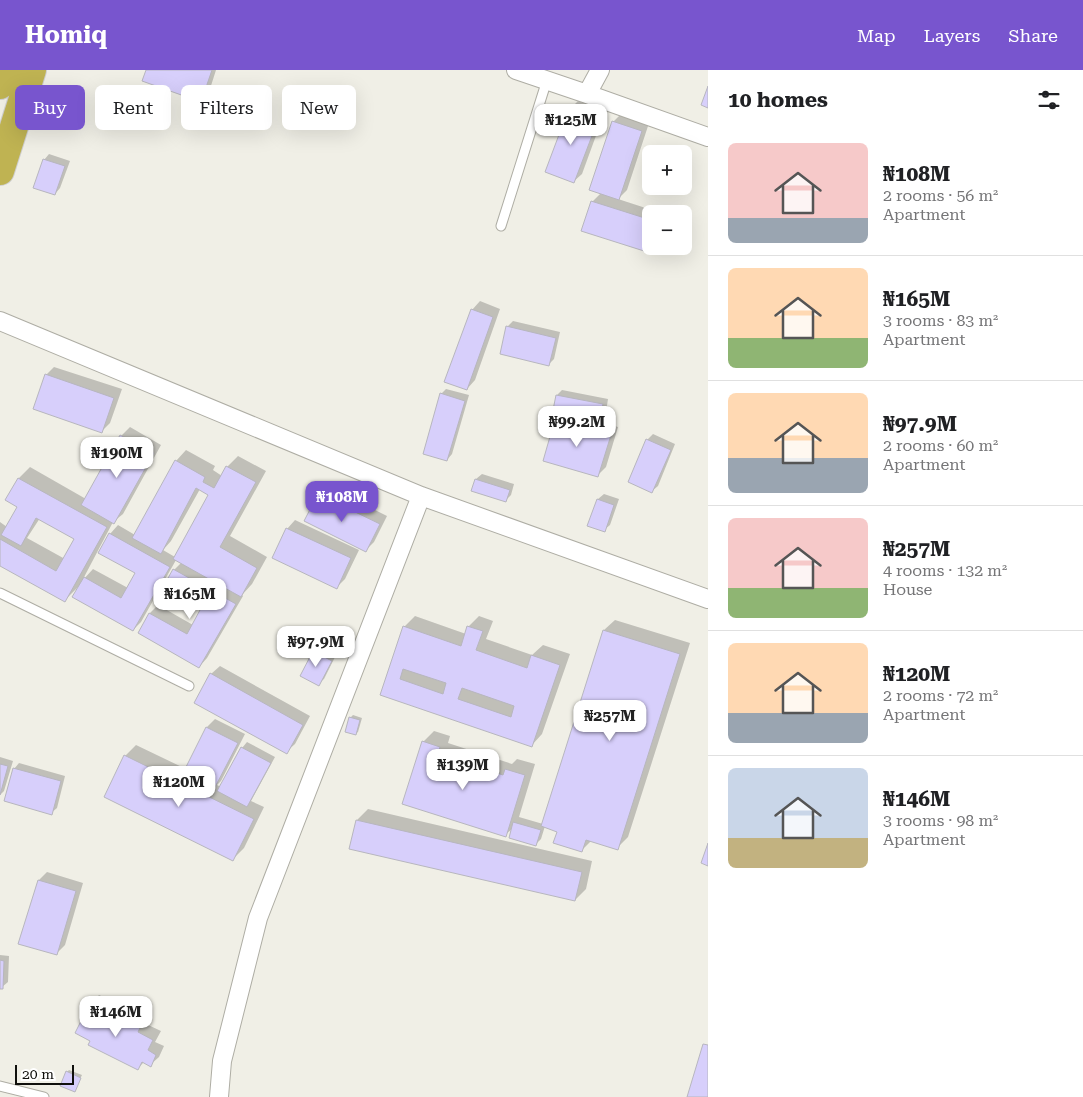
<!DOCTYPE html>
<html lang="en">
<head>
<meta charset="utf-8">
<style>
  :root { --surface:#fff; --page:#f2f2f2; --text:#202124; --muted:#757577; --line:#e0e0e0; --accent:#7855ce }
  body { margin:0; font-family:"Roboto Serif",serif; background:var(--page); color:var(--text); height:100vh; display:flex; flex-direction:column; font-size:19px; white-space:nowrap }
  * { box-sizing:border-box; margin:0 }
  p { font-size:16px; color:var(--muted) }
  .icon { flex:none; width:28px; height:28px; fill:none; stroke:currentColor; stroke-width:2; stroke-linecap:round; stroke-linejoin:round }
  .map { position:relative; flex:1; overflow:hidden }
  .sheet { display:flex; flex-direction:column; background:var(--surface); width:375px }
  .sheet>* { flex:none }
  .top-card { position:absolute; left:15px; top:15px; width:475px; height:45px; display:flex; gap:10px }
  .fabs { position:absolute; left:642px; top:75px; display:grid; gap:10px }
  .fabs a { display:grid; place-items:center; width:50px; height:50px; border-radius:8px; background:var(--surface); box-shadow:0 5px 20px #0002; font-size:25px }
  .scale { position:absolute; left:15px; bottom:12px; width:59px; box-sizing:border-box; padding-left:5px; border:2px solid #10100d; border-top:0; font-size:14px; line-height:18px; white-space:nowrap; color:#10100d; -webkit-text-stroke:4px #fff; paint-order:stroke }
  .price { position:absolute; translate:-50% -42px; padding:0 11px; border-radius:10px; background:#fff; color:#222; font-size:16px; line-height:32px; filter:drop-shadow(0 1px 2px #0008) }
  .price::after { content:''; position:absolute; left:50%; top:30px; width:15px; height:11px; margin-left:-8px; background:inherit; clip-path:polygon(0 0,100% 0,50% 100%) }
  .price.active { background:var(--accent); color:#fff }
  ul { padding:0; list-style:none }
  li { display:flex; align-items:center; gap:15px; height:125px; padding:0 20px }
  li+li { border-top:1px solid var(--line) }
  li span { display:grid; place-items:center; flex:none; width:140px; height:100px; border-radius:8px; color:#555 }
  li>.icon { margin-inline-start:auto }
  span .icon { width:60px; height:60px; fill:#fffc; stroke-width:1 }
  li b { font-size:21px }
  h2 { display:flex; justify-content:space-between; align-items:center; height:60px; padding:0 20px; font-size:21px }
  .tag { padding:0 18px; border-radius:8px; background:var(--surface); box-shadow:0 5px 20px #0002; font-size:18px; line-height:45px }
  .tag.active { background:var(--accent); color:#fff }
  header { display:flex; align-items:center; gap:30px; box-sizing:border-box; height:70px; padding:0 25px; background:var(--accent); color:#fff }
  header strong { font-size:24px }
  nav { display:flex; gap:28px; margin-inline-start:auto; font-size:18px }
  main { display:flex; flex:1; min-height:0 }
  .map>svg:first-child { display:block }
  .shadow { fill:#0003; fill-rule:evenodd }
  .building { fill:#d7cffb; stroke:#b7b6be; fill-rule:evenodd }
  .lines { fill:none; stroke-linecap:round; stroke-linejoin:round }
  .service-casing { stroke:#aeada4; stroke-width:11 }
  .minor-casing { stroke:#aeada4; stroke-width:20 }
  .trunk-casing { stroke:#cfcfcf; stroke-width:30 }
  .service { stroke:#fff; stroke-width:9 }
  .minor { stroke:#fff; stroke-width:18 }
  .trunk { stroke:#bfb352; stroke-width:28 }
</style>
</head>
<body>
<header>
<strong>Homiq</strong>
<nav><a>Map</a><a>Layers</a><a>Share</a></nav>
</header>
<main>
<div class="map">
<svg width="708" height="1027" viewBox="0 0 708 1027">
  <rect width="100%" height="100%" fill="#f0efe6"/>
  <path class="shadow" d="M147 0H216L209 22 200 30Z
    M578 31 605 41 582 104 573 112 570 39Z
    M622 43 649 53 627 120 618 129 661 143 651 144V172L644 180 592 132 601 123 613 52Z
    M49 84 70 91 60 118 55 124 44 90Z
    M480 231 500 239 475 310 467 319 472 240Z
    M513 251 560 262 554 289 549 294 507 257Z
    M54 297 122 319 110 353 102 361 46 305Z
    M446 319 469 325 452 384 447 390 441 324Z
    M562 320 608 329 606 342 600 348 579 343 578 345 618 357 606 397 598 405 556 350 565 341 557 325Z
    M130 357 161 375 123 444 113 452 82 511 93 499 128 518 136 503 110 464 118 455 135 465 176 391 186 380 215 396 213 400 222 406 227 397 238 386 266 401 230 466 267 487 252 514 242 525 243 526 207 588 199 597 139 563 150 543 158 535 193 555 202 540 164 518 174 500 182 492 176 490 141 552 133 560 79 516 65 530 0 494V452L7 457 18 436 7 430 19 408 30 397 86 429 121 366ZM200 419 210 424 175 487 163 480 171 471ZM40 448 76 468 65 489 27 468Z
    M653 364 675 374 658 416 652 421 647 370Z
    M482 404 514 414 511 425 505 431 473 420 476 409Z
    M327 416 387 446 374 472 366 480 319 425Z
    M604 424 619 429 610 455 604 460 589 455 598 429Z
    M295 450 359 480 345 509 337 517 287 459Z
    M415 546 466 564 468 557 479 546 493 551 486 569 532 585 543 575 570 584 542 664 532 675 381 624 404 557Z
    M615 550 690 573 628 767 617 778 592 770 582 780 558 761 545 756 541 769 536 774 513 758 505 765 423 672 434 661 450 666 448 673 512 694 517 689 535 694 519 747 543 754 604 560Z
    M320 577 336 585 324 609 318 614 314 582Z
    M220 596 310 646 295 674 286 682 211 604Z
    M353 645 362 648 358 662 355 664 350 648Z
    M215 649 245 664 221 711 217 715 221 717 242 678 247 672 275 687 251 731 264 737 244 778 233 789 125 686 136 675 186 699 207 657Z
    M0 687 13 691 4 721 0 725Z
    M19 693 65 706 57 738 51 743 14 699Z
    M368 739 592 791 586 819 575 830 357 750Z
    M47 802 83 813 65 875 56 884 39 810Z
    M0 885 9 886 8 912 2 917H0Z
    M99 925 148 949 146 954 161 961 155 972 164 976 159 987 150 995 144 992 138 998 91 934Z
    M69 1000 82 1005 74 1021 67 1002Z"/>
  <path class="building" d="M146 0H212L201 32 142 11Z
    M708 16V38L701 35Z
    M569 38 598 50 574 113 545 102Z
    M612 51 642 61 619 130 589 120Z
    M43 89 65 96 55 125 33 118Z
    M591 131 651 150V158L644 181 581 161Z
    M471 239 493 247 467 320 444 312Z
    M506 256 556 268 549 296 500 284Z
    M45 304 114 328 102 363 33 339Z
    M440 323 465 331 447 391 423 384Z
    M556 325 603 334 600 349 553 340Z
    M555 349 611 365 598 407 543 391Z
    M120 365 154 383 114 454 81 435Z
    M646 369 671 380 652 423 628 412Z
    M175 390 205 407 203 412 214 418 226 396 256 412 220 477 257 498 241 527 173 489 208 425 196 418 161 484 132 468Z
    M18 408 107 457 65 532 0 496V469L56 501 74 469 36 448 21 476 1 465 17 437 5 430Z
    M475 409 510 420 506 432 471 421Z
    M318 424 380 454 366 482 304 451Z
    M597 429 614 435 605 462 587 456Z
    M286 458 351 488 337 519 272 488Z
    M109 463 170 497 133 561 72 527 84 507 121 528 135 503 98 483Z
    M173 499 236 534 199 598 138 563 149 543 187 564 200 540 162 519Z
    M403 556 461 576 467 556 483 561 476 580 527 598 531 585 560 595 532 677 380 625ZM403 599 446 613 443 624 400 609ZM462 618 514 636 511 647 458 629Z
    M603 560 680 584 618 780 586 770 582 782 553 773 557 762 541 756Z
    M313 581 332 591 319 616 300 606Z
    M210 603 303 655 287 684 194 633Z
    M349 647 360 650 356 665 345 662Z
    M206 657 238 673 213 721 182 705Z
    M422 671 440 677 438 684 503 705 505 699 525 705 506 767 402 734Z
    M241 677 271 693 247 737 217 721Z
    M124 685 254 749 233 791 104 727Z
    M0 694 8 696 0 725Z
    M13 698 61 711 52 745 4 731Z
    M356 750 582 802 575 831 349 779Z
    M513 752 541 760 536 776 509 768Z
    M708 773V796L701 793Z
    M38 810 76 821 57 885 18 874Z
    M0 890 4 891 3 919H0Z
    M90 933 140 958 138 962 153 970 148 980 156 985 151 997 142 992 138 1000 88 975 90 971 75 963Z
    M703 974 708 975V1027H687Z
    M66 1001 81 1008 75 1022 60 1016Z"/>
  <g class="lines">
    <defs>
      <path id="service" d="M501 156 547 10
        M0 523 189 616
        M0 1016 44 1027"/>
      <path id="minor" d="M516 0 587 24 600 0
        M587 24 708 67
        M0 251 421 426 708 529
        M219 1027 222 991 258 848 421 426"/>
      <path id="trunk" d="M0 15 5 0
        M0 101 32 0"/>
    </defs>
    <use href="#service" class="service-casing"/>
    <use href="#minor" class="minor-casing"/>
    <use href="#trunk" class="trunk-casing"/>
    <use href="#service" class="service"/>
    <use href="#minor" class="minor"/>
    <use href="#trunk" class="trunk"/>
  </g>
</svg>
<div class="fabs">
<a>+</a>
<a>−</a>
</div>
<div class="scale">20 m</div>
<b class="price" style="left:571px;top:76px">₦125M</b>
<b class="price" style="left:577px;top:378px">₦99.2M</b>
<b class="price" style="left:117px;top:409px">₦190M</b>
<b class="price active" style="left:342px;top:453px">₦108M</b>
<b class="price" style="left:190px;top:550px">₦165M</b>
<b class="price" style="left:316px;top:598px">₦97.9M</b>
<b class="price" style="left:610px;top:672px">₦257M</b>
<b class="price" style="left:463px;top:721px">₦139M</b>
<b class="price" style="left:179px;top:738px">₦120M</b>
<b class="price" style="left:116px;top:968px">₦146M</b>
<div class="top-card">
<a class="tag active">Buy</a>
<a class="tag">Rent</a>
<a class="tag">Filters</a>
<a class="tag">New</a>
</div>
</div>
<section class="sheet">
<h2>10 homes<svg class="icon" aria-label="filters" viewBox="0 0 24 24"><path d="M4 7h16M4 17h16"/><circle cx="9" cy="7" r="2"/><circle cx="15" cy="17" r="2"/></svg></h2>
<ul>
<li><span style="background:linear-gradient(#f6c9c9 75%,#9aa5b1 0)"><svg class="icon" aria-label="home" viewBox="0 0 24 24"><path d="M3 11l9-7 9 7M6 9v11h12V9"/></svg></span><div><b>₦108M</b><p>2 rooms · 56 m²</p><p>Apartment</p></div></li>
<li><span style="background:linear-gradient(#ffd9b3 70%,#8fb573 0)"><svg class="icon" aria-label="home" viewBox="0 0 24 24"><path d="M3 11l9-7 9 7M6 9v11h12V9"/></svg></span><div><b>₦165M</b><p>3 rooms · 83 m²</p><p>Apartment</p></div></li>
<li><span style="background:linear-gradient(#ffd9b3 65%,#9aa5b1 0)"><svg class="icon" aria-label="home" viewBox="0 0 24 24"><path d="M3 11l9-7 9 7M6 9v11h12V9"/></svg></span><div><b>₦97.9M</b><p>2 rooms · 60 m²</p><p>Apartment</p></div></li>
<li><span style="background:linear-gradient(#f6c9c9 70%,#8fb573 0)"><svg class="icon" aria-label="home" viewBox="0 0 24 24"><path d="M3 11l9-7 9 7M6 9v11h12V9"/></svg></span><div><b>₦257M</b><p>4 rooms · 132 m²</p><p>House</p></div></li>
<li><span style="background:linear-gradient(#ffd9b3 70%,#9aa5b1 0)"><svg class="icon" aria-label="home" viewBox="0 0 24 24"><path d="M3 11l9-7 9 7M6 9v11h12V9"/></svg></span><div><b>₦120M</b><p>2 rooms · 72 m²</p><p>Apartment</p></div></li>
<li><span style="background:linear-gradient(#c9d6e8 70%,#c2b280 0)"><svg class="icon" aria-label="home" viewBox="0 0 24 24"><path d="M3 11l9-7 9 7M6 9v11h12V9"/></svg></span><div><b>₦146M</b><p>3 rooms · 98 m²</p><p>Apartment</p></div></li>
</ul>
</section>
</main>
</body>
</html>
